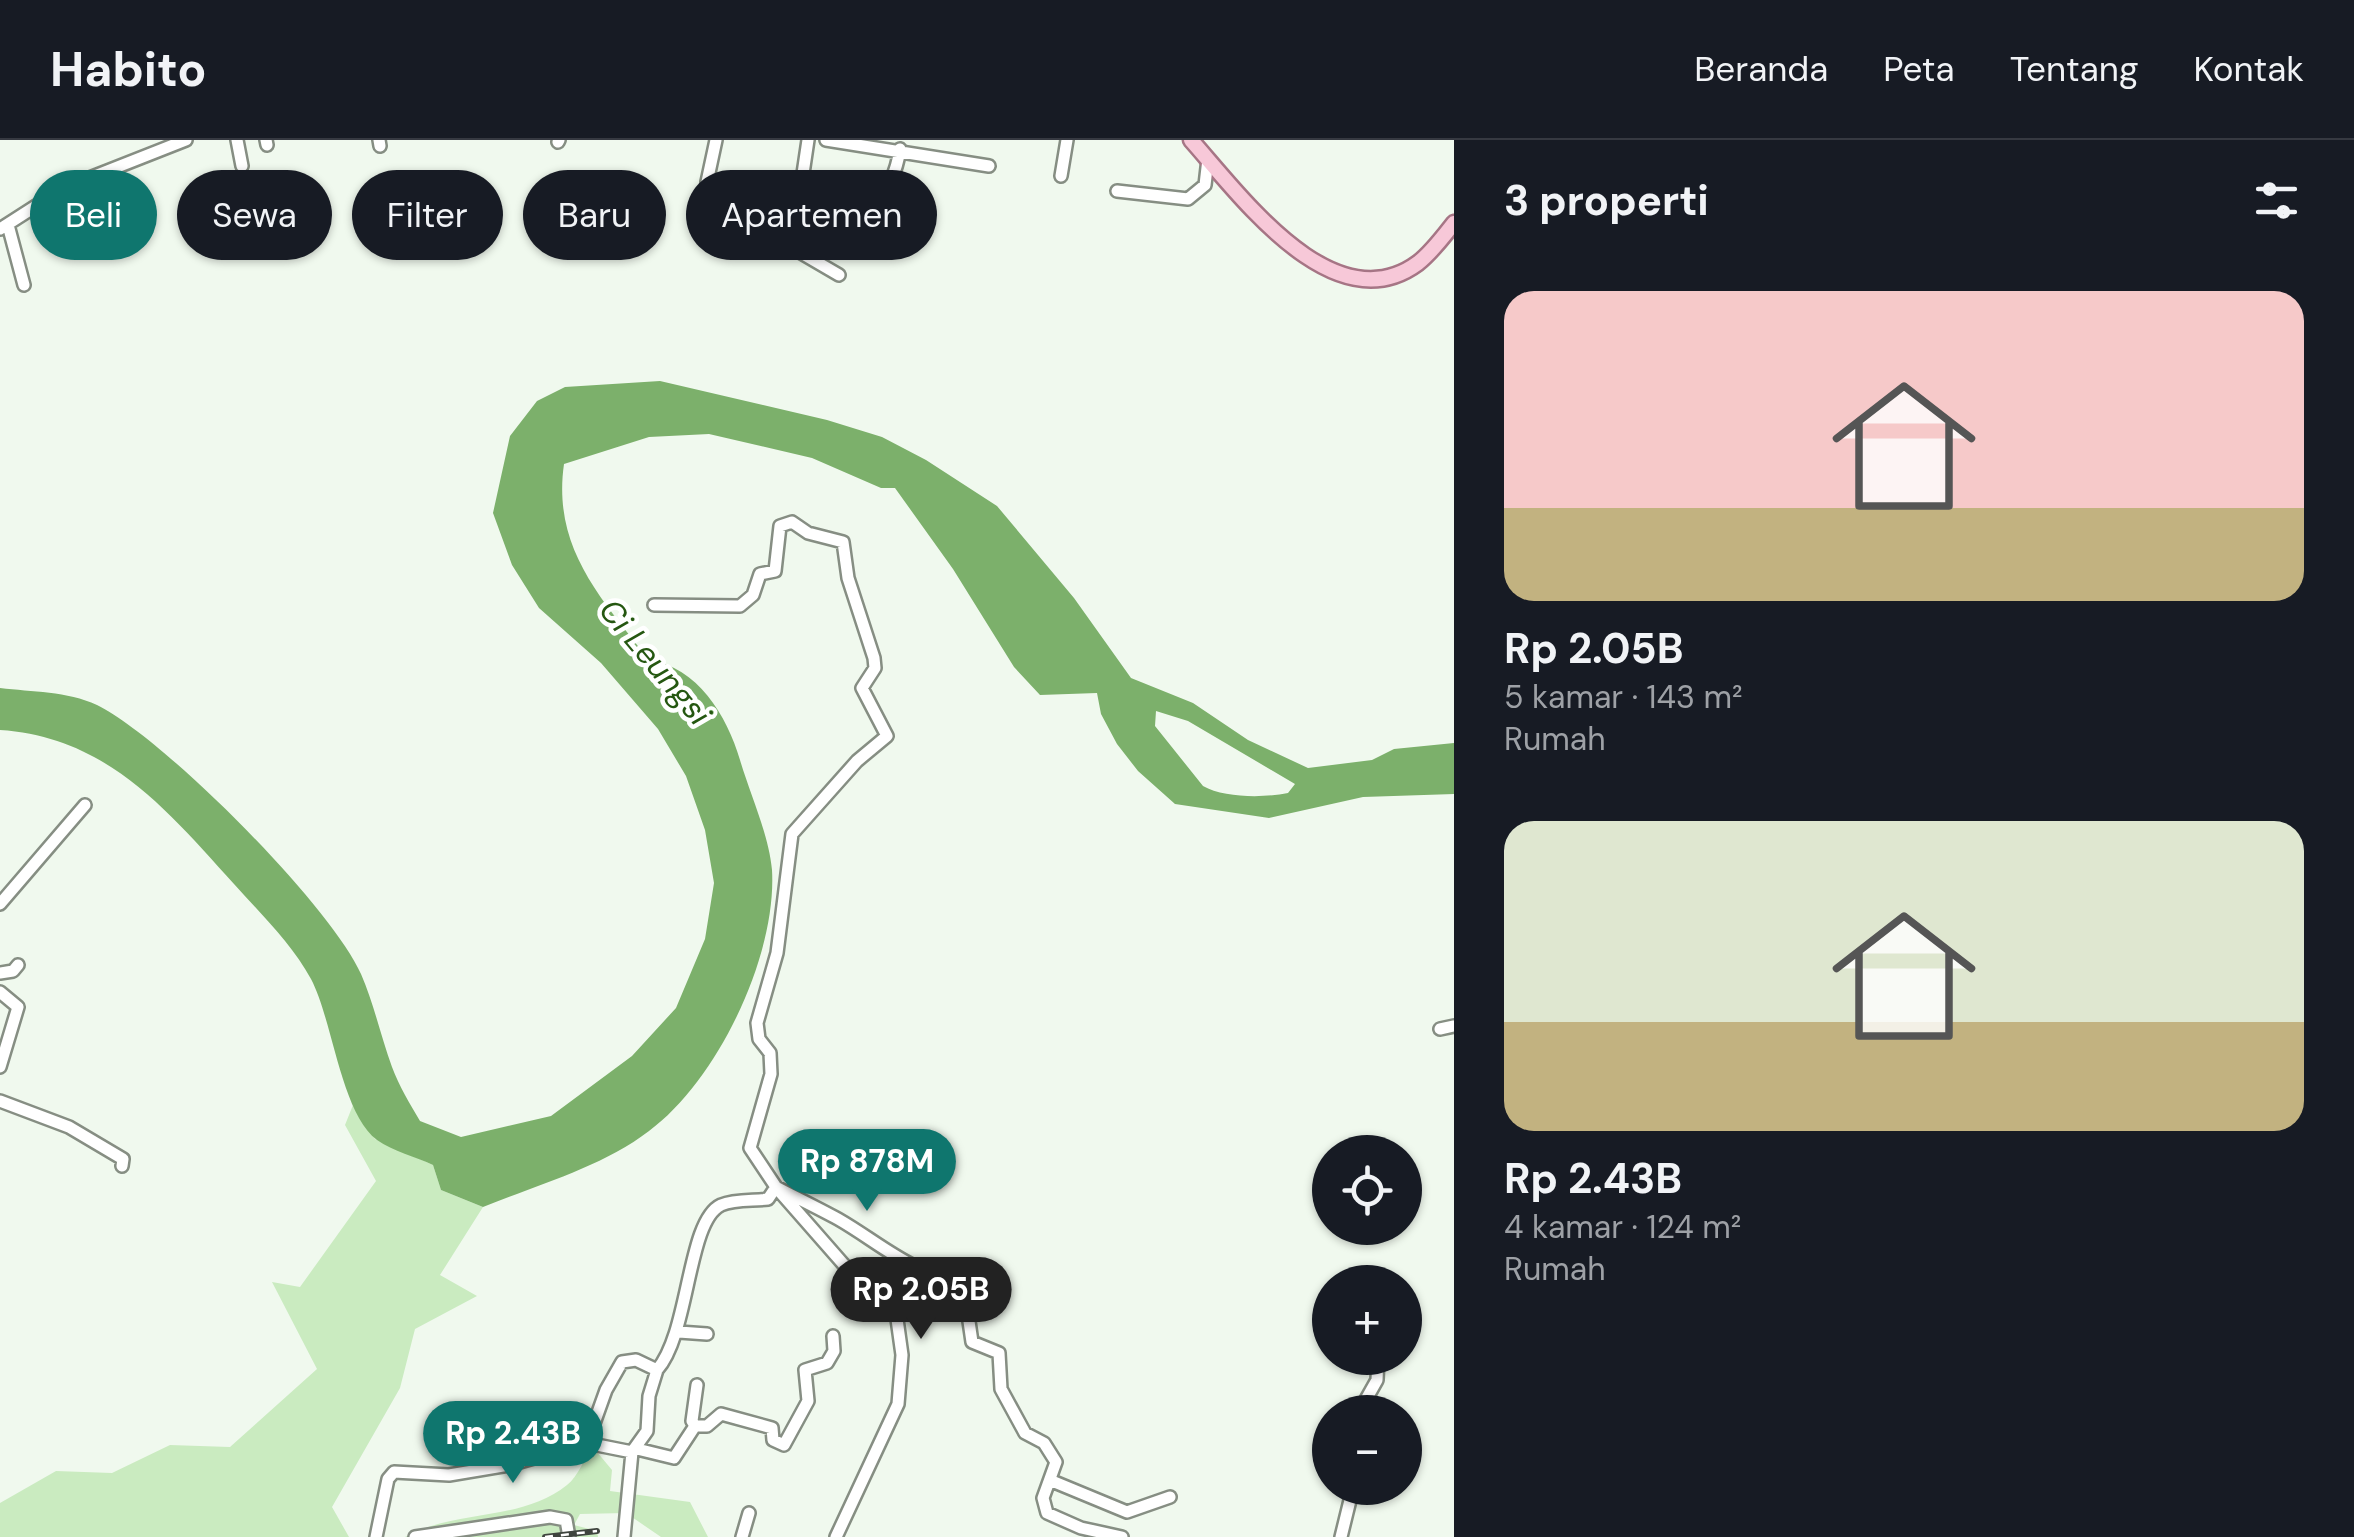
<!DOCTYPE html>
<html lang="id">
<head>
<meta charset="utf-8">
<style>
  :root { --surface:#171b24; --page:#20242c; --text:#f1f3f6; --muted:#9ea1a6; --line:#363941; --accent:#0f766e }
  body { margin:0; font-family:"DM Sans",sans-serif; background:var(--page); color:var(--text); height:100vh; display:flex; flex-direction:column; font-size:38px; white-space:nowrap }
  * { box-sizing:border-box; margin:0 }
  p { font-size:32px; color:var(--muted) }
  .icon { flex:none; width:55px; height:55px; fill:none; stroke:currentColor; stroke-width:2; stroke-linecap:round; stroke-linejoin:round }
  .map { position:relative; flex:1; overflow:hidden }
  .drawer { display:flex; flex-direction:column; background:var(--surface); width:900px }
  .drawer>* { flex:none }
  .guide { position:absolute; left:30px; top:30px; width:950px; height:90px; display:flex; gap:20px }
  .fabs { position:absolute; left:1312px; top:995px; display:grid; gap:20px }
  .fabs a { display:grid; place-items:center; width:110px; height:110px; border-radius:50%; background:var(--surface); box-shadow:0 2px 8px #0004; font-size:50px }
  .price { position:absolute; translate:-50% -85px; padding:0 22px; border-radius:35px; background:var(--accent); color:#fff; font-size:32px; line-height:65px; filter:drop-shadow(0 2px 5px #0008) }
  .price::after { content:''; position:absolute; left:50%; top:60px; width:30px; height:22px; margin-left:-15px; background:inherit; clip-path:polygon(0 0,100% 0,50% 100%) }
  .price.current { background:#222; color:#fff }
  ul { padding:0; list-style:none }
  li { display:grid; align-content:center; gap:20px; height:530px; padding:0 50px }
  li span { display:grid; place-items:center; height:310px; border-radius:30px; color:#555 }
  li>.icon { margin-inline-start:auto }
  span .icon { width:180px; height:180px; fill:#fffc; stroke-width:1 }
  li b { font-size:42px }
  h2 { display:flex; justify-content:space-between; align-items:center; height:120px; padding:0 50px; font-size:42px }
  .chip { padding:0 35px; border-radius:45px; background:var(--surface); box-shadow:0 2px 8px #0004; font-size:35px; line-height:90px }
  .chip.current { background:var(--accent); color:#fff }
  header { display:flex; align-items:center; gap:60px; box-sizing:border-box; height:140px; padding:0 50px; background:var(--surface); border-bottom:2px solid var(--line) }
  header strong { font-size:48px }
  nav { display:flex; gap:55px; margin-inline-start:auto; font-size:35px }
  main { display:flex; flex:1; min-height:0 }
  .map>svg:first-child { display:block }
  .green { fill:#caebc0 }
  .water { fill:#7cb06b; fill-rule:evenodd }
  .lines { fill:none; stroke-linecap:round; stroke-linejoin:round }
  .minor-casing { stroke:#868e83; stroke-width:16 }
  .major-casing { stroke:#a67585; stroke-width:19 }
  .minor { stroke:#fff; stroke-width:11 }
  .major { stroke:#f7c8d8; stroke-width:14 }
  .rail-casing { stroke:#3f443e; stroke-width:6 }
  .rail { stroke:#fff; stroke-width:2.5; stroke-dasharray:8; stroke-linecap:butt }
  .labels { text-anchor:middle; dominant-baseline:central; stroke-width:9; stroke-linejoin:round; paint-order:stroke }
  .water-label { font-size:32px; font-style:italic; fill:#255711; stroke:#fff }
</style>
</head>
<body>
<header>
<strong>Habito</strong>
<nav><a>Beranda</a><a>Peta</a><a>Tentang</a><a>Kontak</a></nav>
</header>
<main>
<div class="map">
<svg width="1454" height="1397" viewBox="0 0 1454 1397">
  <rect width="100%" height="100%" fill="#f0f9ee"/>
  <path class="green" d="M353 965 375 999 433 1025 441 1050 483 1067 440 1135 477 1156 415 1189 400 1248 332 1367 349 1397H0V1363L56 1331 112 1333 170 1305 230 1307 317 1229 272 1142 300 1147 376 1041 345 985Z
    M592 1306 612 1330 610 1351 690 1362 708 1397H661L626 1373 580 1374 574 1385 597 1391 598 1397H405C455 1369 521 1382 567 1345 578 1337 585 1317 592 1306Z"/>
  <path class="water" d="M660 241 827 280 882 297 926 320 997 366 1074 458 1131 538 1193 563 1248 600 1308 628 1372 620 1394 609 1454 603V654L1363 657 1269 678 1175 664 1138 631 1117 604 1101 574 1097 553 1040 555 1014 527 953 429 895 348H881L812 318 709 294 649 297 564 324C552 408 601 458 649 520 697 527 727 575 740 620 750 654 769 695 772 730 777 815 718 940 649 991 602 1027 537 1045 483 1067L441 1050 433 1025C416 1017 393 1011 377 1000 341 973 333 881 311 839 292 804 261 774 234 744 167 670 107 597 0 590V548C32 552 67 551 97 565 164 598 330 765 361 834 374 864 381 897 392 927 399 946 410 964 420 981L461 997 551 976 632 916 676 868 705 799 714 743 705 690 686 636 658 589 601 523 539 468 512 425 493 373 510 296 537 261 565 247ZM1156 571 1188 581 1295 644 1288 653C1264 658 1224 658 1203 646L1155 586Z"/>
  <g class="lines">
    <defs>
      <path id="minor" d="M237 0 242 26
        M266 0 267 5
        M379 0 380 6
        M716 0 707 42 712 61 839 135
        M826 0 989 26
        M558 2 559 0
        M1061 36 1067 0
        M1117 51 1188 59 1205 45 1208 19
        M794 60 801 47 808 0
        M8 85 24 145
        M0 89 64 48 186 0
        M859 95C874 58 893 54 900 9
        M0 764 85 665
        M0 833 13 831 18 825
        M0 852 18 867 0 927
        M1440 889 1454 886
        M0 961 69 987 123 1019 122 1026
        M776 1047C797 1058 818 1068 838 1079 880 1103 913 1136 963 1140L972 1202 999 1213 1001 1249 1025 1293 1044 1303 1056 1322 1043 1358 1047 1373 1081 1388 1122 1397
        M781 1053 859 1142 896 1172 902 1215 898 1264 836 1397
        M679 1192 707 1194
        M1359 1272 1377 1240 1378 1218
        M695 1286 692 1281 697 1245
        M476 1295 485 1326
        M587 1303 632 1312
        M637 1309 674 1318 695 1286H707L721 1274 772 1288 773 1300 784 1305 808 1261 805 1230 827 1223 834 1211 833 1196
        M1052 1341 1127 1372 1170 1357
        M376 1397 388 1339 394 1332 449 1335 509 1325 587 1303 606 1250 622 1222 636 1220 657 1230C690 1192 687 1081 721 1065 735 1059 754 1061 768 1059L776 1047 750 1008 771 934 770 913 759 899 757 883 777 813 792 694 857 621 887 596 862 548 875 528 874 518 848 438 843 402 808 393 792 382 780 386 775 431 760 434 753 455 740 466 654 465
        M415 1397 550 1377 566 1380 569 1397
        M624 1397 632 1312 647 1291 649 1256 657 1230
        M742 1397 749 1373
        M1341 1397 1353 1348"/>
      <path id="major" d="M1191 0C1240 55 1334 185 1418 123 1432 112 1443 97 1454 83"/>
    </defs>
    <use href="#minor" class="minor-casing"/>
    <use href="#major" class="major-casing"/>
    <use href="#minor" class="minor"/>
    <use href="#major" class="major"/>
    <defs>
      <path id="rail" d="M545 1397 597 1391"/>
    </defs>
    <use href="#rail" class="rail-casing"/>
    <use href="#rail" class="rail"/>
  </g>
  <g class="labels">
    <g class="water-label">
      <text transform="translate(655 522) rotate(50)">Ci Leungsi</text>
    </g>
  </g>
</svg>
<div class="fabs">
<a><svg class="icon" aria-label="locate" viewBox="0 0 24 24"><circle cx="12" cy="12" r="6"/><path d="M12 2v4M12 18v4M2 12h4M18 12h4"/></svg></a>
<a>+</a>
<a>−</a>
</div>
<b class="price" style="left:867px;top:1074px">Rp 878M</b>
<b class="price current" style="left:921px;top:1202px">Rp 2.05B</b>
<b class="price" style="left:513px;top:1346px">Rp 2.43B</b>
<div class="guide">
<a class="chip current">Beli</a>
<a class="chip">Sewa</a>
<a class="chip">Filter</a>
<a class="chip">Baru</a>
<a class="chip">Apartemen</a>
</div>
</div>
<section class="drawer">
<h2>3 properti<svg class="icon" aria-label="filters" viewBox="0 0 24 24"><path d="M4 7h16M4 17h16"/><circle cx="9" cy="7" r="2"/><circle cx="15" cy="17" r="2"/></svg></h2>
<ul>
<li><span style="background:linear-gradient(#f6c9c9 70%,#c2b280 0)"><svg class="icon" aria-label="home" viewBox="0 0 24 24"><path d="M3 11l9-7 9 7M6 9v11h12V9"/></svg></span><div><b>Rp 2.05B</b><p>5 kamar · 143 m²</p><p>Rumah</p></div></li>
<li><span style="background:linear-gradient(#dfe7d0 65%,#c2b280 0)"><svg class="icon" aria-label="home" viewBox="0 0 24 24"><path d="M3 11l9-7 9 7M6 9v11h12V9"/></svg></span><div><b>Rp 2.43B</b><p>4 kamar · 124 m²</p><p>Rumah</p></div></li>
</ul>
</section>
</main>
</body>
</html>
